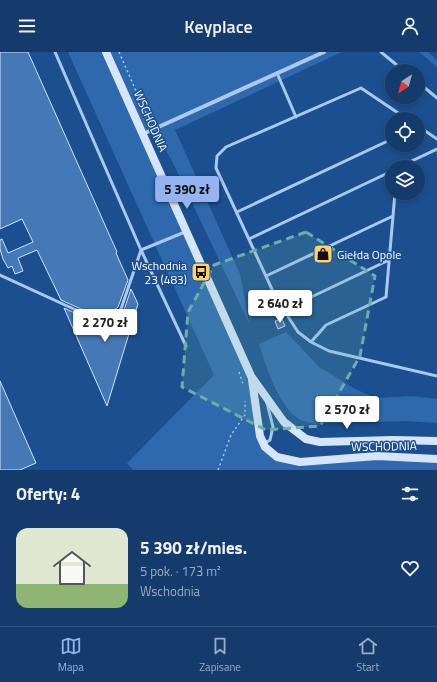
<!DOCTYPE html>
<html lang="pl">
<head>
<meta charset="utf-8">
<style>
  :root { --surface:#143b6b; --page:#214673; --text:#f1f3f6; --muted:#9dadc1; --line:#33557e; --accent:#95b2f1 }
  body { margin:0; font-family:"Titillium Web",sans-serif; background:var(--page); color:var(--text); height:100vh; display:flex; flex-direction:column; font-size:15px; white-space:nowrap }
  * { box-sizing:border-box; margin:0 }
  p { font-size:13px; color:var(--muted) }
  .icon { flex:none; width:22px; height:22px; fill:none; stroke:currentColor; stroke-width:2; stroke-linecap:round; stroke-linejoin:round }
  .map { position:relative; height:418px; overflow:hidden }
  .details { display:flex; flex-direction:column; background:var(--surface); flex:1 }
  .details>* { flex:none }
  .needle { width:26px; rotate:216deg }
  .tools { position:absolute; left:385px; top:12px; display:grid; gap:8px }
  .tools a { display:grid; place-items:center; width:40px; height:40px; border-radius:50%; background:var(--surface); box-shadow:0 2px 6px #0003,0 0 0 1px var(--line); font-size:20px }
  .price { position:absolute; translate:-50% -34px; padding:0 9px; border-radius:4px; background:#fff; color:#222; font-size:13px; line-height:26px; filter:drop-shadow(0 1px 2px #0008) }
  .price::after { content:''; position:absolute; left:50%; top:24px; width:12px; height:9px; margin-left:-6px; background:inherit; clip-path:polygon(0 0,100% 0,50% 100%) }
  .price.active { background:var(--accent); color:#111 }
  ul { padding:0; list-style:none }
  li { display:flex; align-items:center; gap:12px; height:100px; padding:0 16px }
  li+li { border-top:1px solid var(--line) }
  li span { display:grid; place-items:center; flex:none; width:112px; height:80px; border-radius:12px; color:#555 }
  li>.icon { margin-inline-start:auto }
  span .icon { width:48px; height:48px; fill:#fffc; stroke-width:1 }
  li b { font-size:17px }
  h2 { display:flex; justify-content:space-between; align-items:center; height:48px; padding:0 16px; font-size:17px }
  header { display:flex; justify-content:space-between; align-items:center; height:52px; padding:0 16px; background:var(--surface); font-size:18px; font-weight:600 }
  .tabs { display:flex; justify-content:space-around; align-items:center; height:56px; border-top:1px solid var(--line); background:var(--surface); font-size:11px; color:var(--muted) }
  .tabs a { display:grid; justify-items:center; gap:2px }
  .tabs .active { color:var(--accent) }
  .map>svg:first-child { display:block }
  .green { fill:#2e69ad }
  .building { fill:#4478b7; stroke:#cfe3fa }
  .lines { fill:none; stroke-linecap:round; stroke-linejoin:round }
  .path { stroke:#a9c9ee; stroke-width:1.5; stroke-dasharray:2 3; stroke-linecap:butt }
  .lane { stroke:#a9c9ee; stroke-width:3 }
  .street { stroke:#a9c9ee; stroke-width:4 }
  .secondary { stroke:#d6e6fa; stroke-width:8 }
  .marked { fill:#6fada8; fill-opacity:0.2; stroke:#6fada8; stroke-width:3; stroke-dasharray:8 5; stroke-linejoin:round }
  .labels { text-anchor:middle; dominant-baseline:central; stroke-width:3; stroke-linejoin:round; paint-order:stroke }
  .street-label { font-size:12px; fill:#fff; stroke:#1b4f8f }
  .poi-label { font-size:12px; fill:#fff; stroke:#1b4f8f; text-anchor:start }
</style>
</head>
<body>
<header><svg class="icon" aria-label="menu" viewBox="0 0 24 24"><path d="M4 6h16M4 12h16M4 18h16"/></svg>Keyplace<svg class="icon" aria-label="person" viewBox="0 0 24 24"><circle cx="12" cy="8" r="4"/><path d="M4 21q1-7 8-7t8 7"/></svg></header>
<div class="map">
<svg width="437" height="418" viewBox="0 0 437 418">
  <rect width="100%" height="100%" fill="#1b4f8f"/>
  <path class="green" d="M68 0H342L175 78 240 222 249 271 173 111 154 78 144 82 251 324 256 354 268 399 309 409 437 407V418H133L127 411 214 323Z
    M419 0H428L437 8V15Z
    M286 280 319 315 357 338 376 346 412 344 437 347V371L406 369 315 372C311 371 307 370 303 369 280 360 266 314 259 292Z"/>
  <path class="building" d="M0 0H28L117 200 116 201 128 228 118 255 109 262 90 261 61 248 37 198 18 206 23 219 15 222 12 214 8 216 3 207 0 197V188L2 187 8 201 33 190 22 167 0 177Z
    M131 237 138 252 107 354 64 256 88 267 103 269 111 267 124 258Z
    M282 267 285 274 278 277 275 269Z
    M0 329 36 411 20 418H0Z"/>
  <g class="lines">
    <path class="path" d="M119 0 150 71
      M239 320 243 332
      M218 418 231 383 245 363V349"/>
    <path class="lane" d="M55 0 141 198 185 180
      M381 0 404 19
      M277 21 296 65
      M418 30 437 46
      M407 67 361 36 226 95 217 104 216 116 276 246 298 280 311 290 329 299 437 324
      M418 74 437 87
      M399 115 437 97
      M237 160 392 87
      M249 187 392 119
      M0 223 89 264C103 267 111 267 121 257L141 198 186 294
      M266 224 393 164
      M284 258 389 208
      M311 290 326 273 386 245 395 141
      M265 391 270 388 273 375 267 351"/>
    <path class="street" d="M143 82 324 0"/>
    <path class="secondary" d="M106 0 251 324 284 370 306 387 320 390 393 388 437 389
      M252 328 260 384 265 395 277 405 300 410 377 404 437 407"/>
  </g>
  <path class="marked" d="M306 180 375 224 360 304 320 374 266 378 182 335 188 260 214 213Z"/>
  <defs>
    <symbol id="shop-square" viewBox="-11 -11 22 22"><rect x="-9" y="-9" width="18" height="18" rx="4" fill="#ffd166" stroke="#1b4f8f"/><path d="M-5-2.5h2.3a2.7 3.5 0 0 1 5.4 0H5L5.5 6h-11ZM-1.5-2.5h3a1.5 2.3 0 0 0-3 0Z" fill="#111"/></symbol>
    <symbol id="bus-square" viewBox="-11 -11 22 22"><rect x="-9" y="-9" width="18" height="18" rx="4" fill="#ffd166" stroke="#1b4f8f"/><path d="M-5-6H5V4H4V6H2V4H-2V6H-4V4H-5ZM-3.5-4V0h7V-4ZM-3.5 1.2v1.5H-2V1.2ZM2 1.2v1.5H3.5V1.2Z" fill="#111"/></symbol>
  </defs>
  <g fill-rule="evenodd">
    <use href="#shop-square" x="312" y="191" width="22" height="22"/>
    <use href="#bus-square" x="190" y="209" width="22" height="22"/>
  </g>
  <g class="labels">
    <g class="street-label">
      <text transform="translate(151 69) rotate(66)">WSCHODNIA</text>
      <text transform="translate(384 394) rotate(-1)">WSCHODNIA</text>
    </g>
    <g class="poi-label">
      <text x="337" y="202">Giełda Opole</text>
      <text x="187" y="213" text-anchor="end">Wschodnia<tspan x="187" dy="14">23 (483)</tspan></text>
    </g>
  </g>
</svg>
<div class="tools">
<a><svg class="needle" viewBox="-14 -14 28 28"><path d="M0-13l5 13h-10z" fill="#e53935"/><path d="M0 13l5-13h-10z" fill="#9dadc1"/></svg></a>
<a><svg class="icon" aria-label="locate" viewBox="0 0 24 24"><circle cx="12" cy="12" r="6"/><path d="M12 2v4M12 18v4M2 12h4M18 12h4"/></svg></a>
<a><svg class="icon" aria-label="layers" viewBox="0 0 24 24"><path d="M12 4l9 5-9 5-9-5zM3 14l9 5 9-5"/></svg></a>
</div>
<b class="price active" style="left:187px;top:158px">5 390 zł</b>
<b class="price" style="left:280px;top:272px">2 640 zł</b>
<b class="price" style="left:105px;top:291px">2 270 zł</b>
<b class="price" style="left:347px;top:378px">2 570 zł</b>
</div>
<section class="details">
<h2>Oferty: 4<svg class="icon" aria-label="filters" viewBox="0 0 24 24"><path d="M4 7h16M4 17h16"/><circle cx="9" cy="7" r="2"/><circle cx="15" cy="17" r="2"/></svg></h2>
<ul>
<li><span style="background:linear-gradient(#dfe7d0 70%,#8fb573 0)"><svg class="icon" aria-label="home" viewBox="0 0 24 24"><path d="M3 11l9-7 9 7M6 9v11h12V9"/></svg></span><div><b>5 390 zł/mies.</b><p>5 pok. · 173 m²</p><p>Wschodnia</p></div><svg class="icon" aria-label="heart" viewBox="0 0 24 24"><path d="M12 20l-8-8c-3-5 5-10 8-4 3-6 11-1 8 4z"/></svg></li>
</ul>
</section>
<nav class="tabs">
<a class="active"><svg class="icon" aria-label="map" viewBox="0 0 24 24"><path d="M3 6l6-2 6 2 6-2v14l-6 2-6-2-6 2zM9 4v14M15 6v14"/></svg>Mapa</a>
<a><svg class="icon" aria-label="saved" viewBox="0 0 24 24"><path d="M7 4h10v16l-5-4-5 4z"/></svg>Zapisane</a>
<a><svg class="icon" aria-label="home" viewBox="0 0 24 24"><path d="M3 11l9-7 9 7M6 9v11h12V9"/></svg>Start</a>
</nav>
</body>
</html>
